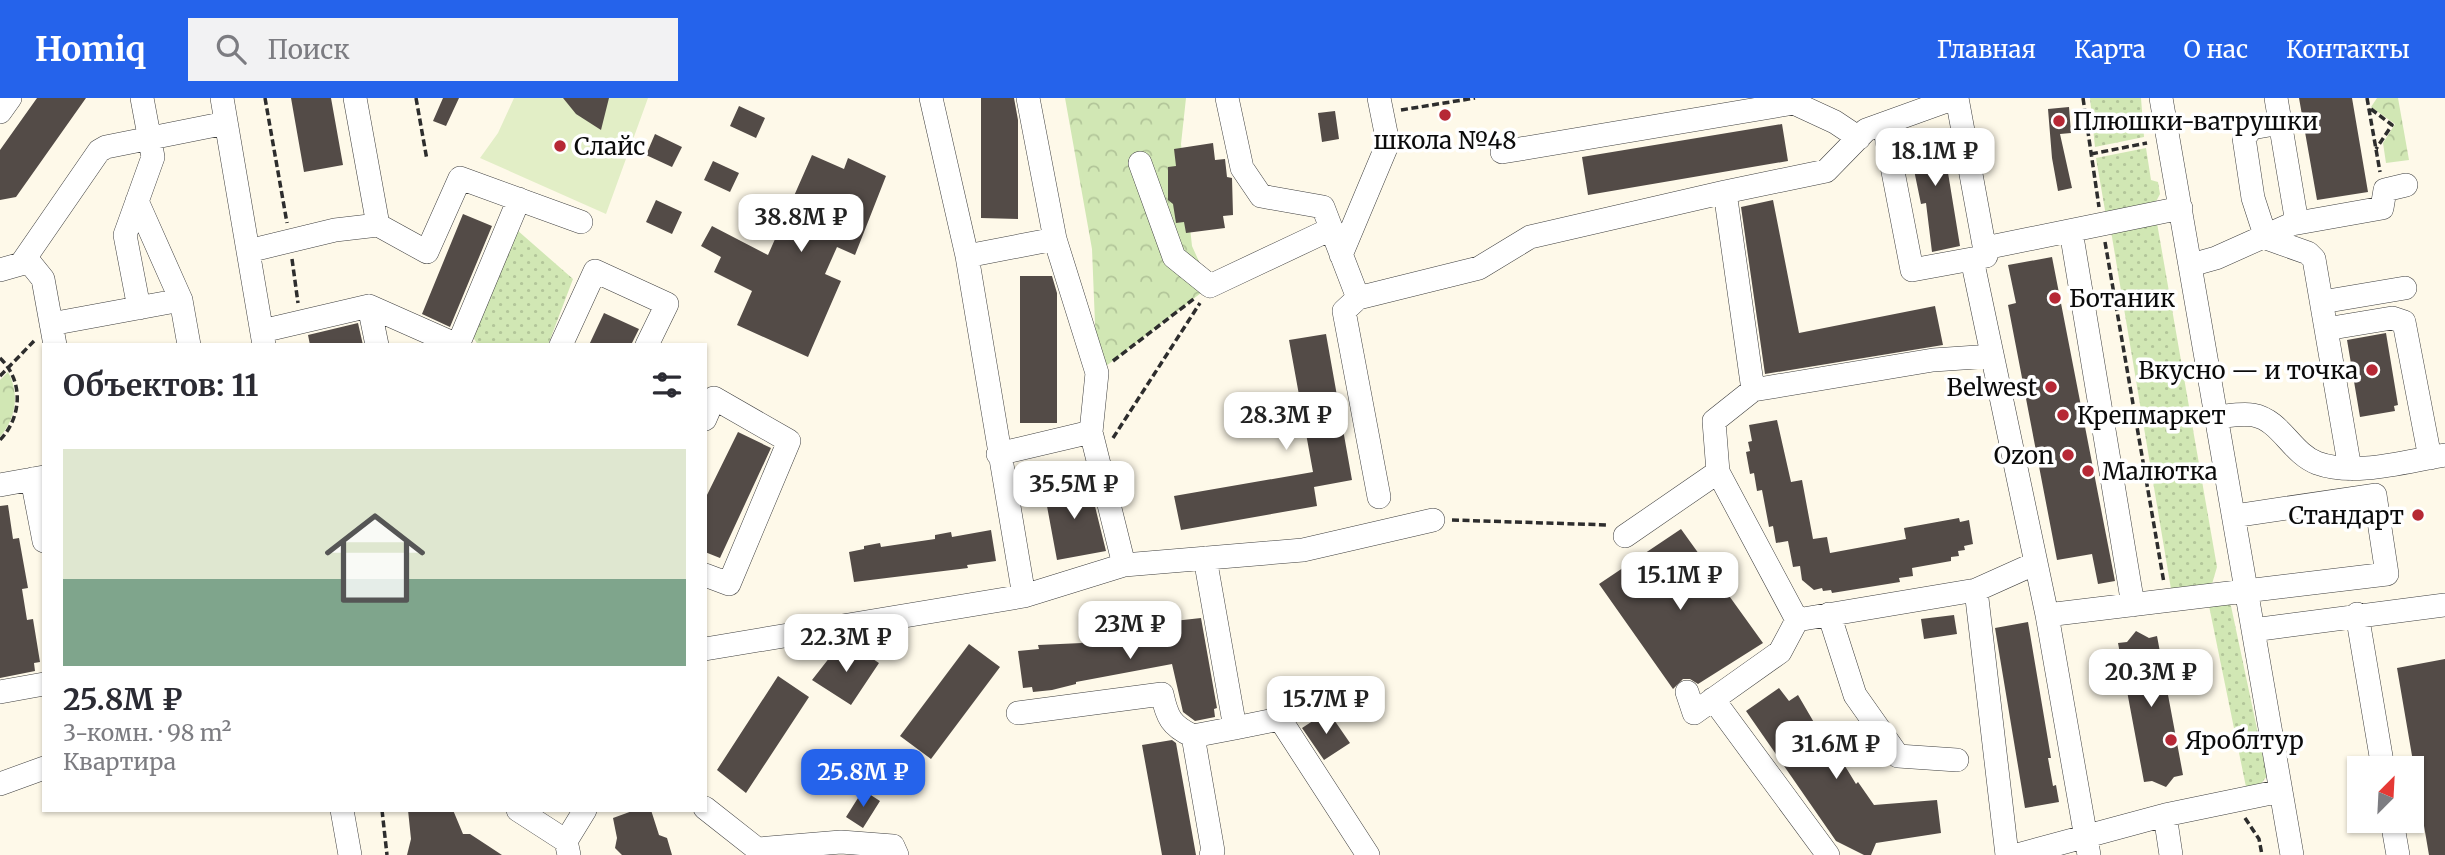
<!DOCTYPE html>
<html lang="ru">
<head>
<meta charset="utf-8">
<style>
  :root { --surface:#fff; --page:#f2f2f3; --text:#2b2b33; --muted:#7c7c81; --accent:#2563eb }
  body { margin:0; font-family:Merriweather,serif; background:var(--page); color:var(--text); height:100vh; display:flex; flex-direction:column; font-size:26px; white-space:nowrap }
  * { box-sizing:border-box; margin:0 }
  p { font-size:23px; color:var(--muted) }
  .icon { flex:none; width:38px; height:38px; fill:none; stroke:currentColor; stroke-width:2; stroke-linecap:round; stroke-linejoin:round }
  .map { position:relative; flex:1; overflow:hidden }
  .drawer { position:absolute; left:42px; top:245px; width:665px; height:469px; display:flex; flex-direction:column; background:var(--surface); border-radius:0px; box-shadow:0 2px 5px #0004 }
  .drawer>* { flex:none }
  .needle { width:46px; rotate:24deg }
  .controls { position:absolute; left:2347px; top:658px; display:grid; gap:14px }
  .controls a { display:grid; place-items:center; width:77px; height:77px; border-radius:0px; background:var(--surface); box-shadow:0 2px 5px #0004; font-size:35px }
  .price { position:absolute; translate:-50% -60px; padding:0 16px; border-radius:14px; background:#fff; color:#222; font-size:23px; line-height:46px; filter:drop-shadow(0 2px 4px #0008) }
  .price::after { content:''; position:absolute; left:50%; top:42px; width:21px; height:16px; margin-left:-10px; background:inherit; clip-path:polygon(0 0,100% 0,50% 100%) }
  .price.current { background:var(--accent); color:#fff }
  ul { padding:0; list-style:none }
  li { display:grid; align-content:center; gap:14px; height:371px; padding:0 21px }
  li span { display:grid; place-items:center; height:217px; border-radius:0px; color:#555 }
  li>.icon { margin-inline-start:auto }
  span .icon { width:126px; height:126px; fill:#fffc; stroke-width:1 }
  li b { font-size:30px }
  h2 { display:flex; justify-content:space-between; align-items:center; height:84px; padding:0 21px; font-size:30px }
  header { display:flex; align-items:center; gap:42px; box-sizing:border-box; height:98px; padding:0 35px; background:var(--accent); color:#fff }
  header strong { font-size:33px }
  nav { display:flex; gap:38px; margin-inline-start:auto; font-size:24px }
  .search { width:490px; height:63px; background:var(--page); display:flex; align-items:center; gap:18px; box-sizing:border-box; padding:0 24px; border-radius:0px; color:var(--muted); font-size:26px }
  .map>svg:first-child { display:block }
  .grass { fill:url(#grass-dots) }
  .park { fill:url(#park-crowns) }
  .pitch { fill:#e2eec6 }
  .building { fill:#534b47 }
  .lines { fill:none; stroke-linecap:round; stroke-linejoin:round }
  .minor-casing { stroke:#3e3e3e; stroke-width:24 }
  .path { stroke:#2d2d2d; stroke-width:3.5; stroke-dasharray:7 3.5; stroke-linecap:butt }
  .minor { stroke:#fff; stroke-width:23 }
  .poi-dot { fill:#b62835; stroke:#fff; stroke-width:2.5 }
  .labels { text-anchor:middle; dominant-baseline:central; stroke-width:7; stroke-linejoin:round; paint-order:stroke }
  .poi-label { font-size:24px; fill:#0b0b0b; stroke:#fff; text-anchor:start }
</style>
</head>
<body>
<header>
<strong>Homiq</strong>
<div class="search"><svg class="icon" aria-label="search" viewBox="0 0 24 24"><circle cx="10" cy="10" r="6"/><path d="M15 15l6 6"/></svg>Поиск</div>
<nav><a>Главная</a><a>Карта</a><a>О нас</a><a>Контакты</a></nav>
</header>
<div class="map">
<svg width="2445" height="757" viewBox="0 0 2445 757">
  <defs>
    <pattern id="grass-dots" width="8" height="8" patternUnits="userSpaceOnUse" patternTransform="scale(1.75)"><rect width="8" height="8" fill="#d1e7b4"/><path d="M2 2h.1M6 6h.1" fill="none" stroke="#b2c599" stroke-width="1.8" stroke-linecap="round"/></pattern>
    <pattern id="park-crowns" width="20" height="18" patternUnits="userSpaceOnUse" patternTransform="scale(1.75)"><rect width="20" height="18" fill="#d1e7b4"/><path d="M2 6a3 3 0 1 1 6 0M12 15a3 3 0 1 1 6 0" fill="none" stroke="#b2c599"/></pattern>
  </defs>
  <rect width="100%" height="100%" fill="#fef9e9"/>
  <path class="grass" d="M2090 0H2141L2144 39 2095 49Z
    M2146 50 2151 82 2158 84 2160 96 2152 111 2106 118 2096 60Z
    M2157 125 2217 469 2212 486 2171 491 2111 133Z
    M517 132 573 181 548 247H478L470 234Z
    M2225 501 2231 508 2267 678 2260 687 2246 689 2208 503Z"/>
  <path class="park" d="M1065 0H1186L1181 46 1192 148 1210 188 1097 275 1092 151Z
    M2377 0H2398L2409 62 2386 65 2383 45 2395 26 2371 9Z
    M8 274C20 296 16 320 0 339V282Z"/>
  <path class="pitch" d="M514 0H648L606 116 480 60 498 35Z"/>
  <path class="building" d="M37 0H86L16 99 0 102V52Z
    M291 0H331L343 67 304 74Z
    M443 0H459L446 28 433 23Z
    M563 0H609L601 32 576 16Z
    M981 0H1014L1018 22V121L981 120Z
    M2299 0H2352L2368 94 2317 102Z
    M739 8 765 20 756 40 730 28Z
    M2069 9 2071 35 2060 36 2072 90 2058 93 2052 60 2048 11Z
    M1335 13 1339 41 1322 44 1318 15Z
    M1782 26 1788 63 1588 97 1582 59Z
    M1941 32 1960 148 1932 154 1926 105 1921 106 1907 38Z
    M655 36 682 49 672 69 646 57Z
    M1213 45 1215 62 1225 61 1227 79 1232 80 1233 117 1223 118 1225 130 1186 135 1184 124 1176 125 1173 106 1168 102V69L1176 68 1174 51Z
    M812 57 844 71 848 60 886 78 855 157 837 149 825 176 841 183 808 259 737 227 752 193 714 174 721 159 701 148 712 128 768 157Z
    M713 63 739 75 730 94 704 82Z
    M656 102 682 114 672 136 646 124Z
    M1773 102 1799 235 1935 208 1943 247 1765 276 1741 109Z
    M463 116 492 128 450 229 422 216Z
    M2052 159 2115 483 2098 486 2092 456 2057 462 2008 207 2016 205 2008 167Z
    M1020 178H1052L1057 195V325H1020Z
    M604 215 639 231 631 247H589Z
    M358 225 363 247H310L308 237Z
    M2386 235 2398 307 2394 308 2395 313 2360 319 2347 242Z
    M1326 236 1352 382 1314 389 1317 408 1181 432 1174 398 1313 374 1289 242Z
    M1777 322 1791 384 1802 382 1813 441 1827 439 1830 455 1906 441 1904 430 1959 420 1960 424 1969 422 1973 446 1964 448 1965 452 1958 453 1959 458 1951 459V463L1912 470 1913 478 1899 480 1900 484 1832 495 1831 492 1823 493 1822 490 1814 492 1802 482 1800 468 1793 469 1788 443 1776 445 1773 428 1769 429 1762 392 1757 393 1754 375 1750 376 1746 354 1750 353 1748 344 1752 343 1749 327Z
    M738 334 771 350 720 460 705 454V401Z
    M1089 384 1106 453 1057 462 1044 392Z
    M8 407 13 441 19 440 28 490 22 491 27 522 33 521 40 564 34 565 35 573 0 580V408Z
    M1681 431 1763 545 1698 586 1690 581H1683L1673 591 1599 486Z
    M991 432 996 463 967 467 968 470 854 484 849 454 864 451V448L880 445 881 449 935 441V437L951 434 952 439Z
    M1954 517 1957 536 1924 541 1921 521Z
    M1174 520V523L1201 520 1217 610 1214 611 1215 619 1195 623 1183 614 1172 566 1076 584V586L1052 592 1033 594 1032 589 1023 590 1018 553 1039 551 1038 547 1082 545 1081 540 1102 537V534L1146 532 1145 527Z
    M2028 524 2051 660H2048L2053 688 2056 687 2059 704 2025 710 1995 530Z
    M2136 533 2149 540 2157 538 2183 677 2174 679 2166 689 2152 683 2144 684 2118 545 2127 544Z
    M969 546 1000 569 931 661 900 638Z
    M858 551 879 565 851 607 812 582 830 559Z
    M2445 561V757H2429L2397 570Z
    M778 578 809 599 746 695 717 672Z
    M1779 590 1789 603 1798 597 1826 645 1829 642 1856 686 1858 684 1874 707 1937 702 1941 735 1876 745 1871 757H1864L1836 743 1746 613Z
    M1328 613 1350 645 1324 662 1302 630Z
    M1172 642 1176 645 1196 757H1162L1142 647Z
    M863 692 880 703 863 730 846 719Z
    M408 712H453L463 736H470L502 757H407L411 741Z
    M635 712H651L659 737 667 740 672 757H622L615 750 617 740 613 720Z"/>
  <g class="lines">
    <defs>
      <path id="minor" d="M222 0 264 247
        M931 0 967 158 1024 498
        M1028 0 1055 141
        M1227 0 1242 70 1261 98 1323 109 1358 200 1344 213 1379 399
        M1955 0 1866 32 1826 73 1725 94 1753 292 1933 262 1992 258
        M1957 0 1986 158 1972 161 2047 517 2089 757
        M2161 0 2292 757
        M2276 0 2297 125
        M0 14 10 0
        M2280 25 2252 30 2244 40 2253 100 2266 140 2308 155 2314 161 2350 371
        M1884 27 1912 172 1972 161
        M1502 54 1794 5 1835 24 1859 40
        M1140 65 1174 159 1210 188 1331 131
        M137 103 181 202 189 247
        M378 127 427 154 460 80 581 124
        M2071 133 2133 507
        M1985 150 2181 110
        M248 153 335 132 378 127 355 0
        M1341 157 1388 45 1379 0
        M967 158 1055 141 1097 275 1091 334 998 356
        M26 160 43 181 55 247
        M2191 167 2216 160 2292 126 2382 110 2385 92 2406 87
        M0 172 21 166 99 53 106 49 226 25
        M1358 200 1479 170 1530 139 1725 94
        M2322 204 2405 190
        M369 208 457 247
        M139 210 125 137 153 59 142 0
        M51 226 181 202
        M2326 231 2392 220 2404 224 2430 360
        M262 233 369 208 377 247
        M458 247 519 101
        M561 247 595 173 667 206 647 247
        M1753 292 1714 323 1718 374 1797 522 1976 492 2034 466
        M2216 319C2228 318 2241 315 2253 317 2281 322 2291 355 2317 365 2355 379 2406 363 2445 357
        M705 321 714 300 789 343 729 486 705 477
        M1091 334 1124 467
        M32 381 44 443
        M0 387 44 379
        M1625 438 1718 374
        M1205 460 1235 630 1193 638 1213 753 1211 757
        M1976 492 2007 757
        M1829 516 1855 597 1898 658 1957 662
        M2357 516 2383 670
        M2047 517 2387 476 2375 397 2234 418
        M2253 532 2445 507
        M705 551 1024 498 1124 467 1303 452 1433 422
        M0 594 44 586
        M1687 594 1694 615 1780 554 1797 522
        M1713 601 1828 757
        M1018 615 1162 596C1167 619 1171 628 1193 638
        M1235 630 1280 621 1368 757
        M0 686 44 670
        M705 710 757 751 841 744 893 748 897 757
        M342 712 350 757
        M518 712 566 743
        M2165 717 2171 757
        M2392 723 2398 757
        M569 757 566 743 585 712
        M2017 757 2165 717 2281 693"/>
    </defs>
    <use href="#minor" class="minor-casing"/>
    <path class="path" d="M265 0 287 125
      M416 0 427 62
      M2083 0 2099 109
      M2367 0 2380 74
      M2371 11 2392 27 2376 51
      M1401 12 1475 0
      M2091 56 2147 45
      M2105 144 2164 485
      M292 161 298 205
      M0 260C24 283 22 319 0 342
      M1113 263 1195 200
      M0 278 34 243
      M1113 340 1200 205
      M1452 422 1609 427
      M382 712 387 757
      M2245 720 2259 741 2262 757"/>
    <use href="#minor" class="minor"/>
  </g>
  <g class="poi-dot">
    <circle cx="1445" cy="17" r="7"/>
    <circle cx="2059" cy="23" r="7"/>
    <circle cx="560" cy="48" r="7"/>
    <circle cx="2055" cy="200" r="7"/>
    <circle cx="2372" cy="272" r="7"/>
    <circle cx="2051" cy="289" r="7"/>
    <circle cx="2063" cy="317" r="7"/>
    <circle cx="2068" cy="357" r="7"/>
    <circle cx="2088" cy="373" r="7"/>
    <circle cx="2418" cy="417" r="7"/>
    <circle cx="2171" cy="642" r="7"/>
  </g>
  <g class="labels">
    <g class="poi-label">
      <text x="2073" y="23">Плюшки-ватрушки</text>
      <text x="1445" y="42" text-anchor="middle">школа №48</text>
      <text x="574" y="48">Слайс</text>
      <text x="2069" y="200">Ботаник</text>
      <text x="2358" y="272" text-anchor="end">Вкусно — и точка</text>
      <text x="2037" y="289" text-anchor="end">Belwest</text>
      <text x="2077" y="317">Крепмаркет</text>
      <text x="2054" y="357" text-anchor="end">Ozon</text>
      <text x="2102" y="373">Малютка</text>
      <text x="2404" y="417" text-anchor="end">Стандарт</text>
      <text x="2185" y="642">Яроблтур</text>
    </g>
  </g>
</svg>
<div class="controls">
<a><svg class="needle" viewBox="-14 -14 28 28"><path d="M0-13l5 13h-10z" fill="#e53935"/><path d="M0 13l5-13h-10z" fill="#7c7c81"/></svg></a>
</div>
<b class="price" style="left:1935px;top:90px">18.1M ₽</b>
<b class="price" style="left:801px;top:156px">38.8M ₽</b>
<b class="price" style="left:1286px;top:354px">28.3M ₽</b>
<b class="price" style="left:1074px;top:423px">35.5M ₽</b>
<b class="price" style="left:1680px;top:514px">15.1M ₽</b>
<b class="price" style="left:1130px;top:563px">23M ₽</b>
<b class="price" style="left:846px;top:576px">22.3M ₽</b>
<b class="price" style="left:2151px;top:611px">20.3M ₽</b>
<b class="price" style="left:1326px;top:638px">15.7M ₽</b>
<b class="price" style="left:1836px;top:683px">31.6M ₽</b>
<b class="price current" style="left:863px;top:711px">25.8M ₽</b>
<section class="drawer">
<h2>Объектов: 11<svg class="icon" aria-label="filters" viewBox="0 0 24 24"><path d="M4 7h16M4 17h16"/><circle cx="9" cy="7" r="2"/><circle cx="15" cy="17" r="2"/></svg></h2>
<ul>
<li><span style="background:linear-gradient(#dfe7d0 60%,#7fa58c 0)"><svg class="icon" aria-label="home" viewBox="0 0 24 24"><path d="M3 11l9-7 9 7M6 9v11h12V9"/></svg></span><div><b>25.8M ₽</b><p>3-комн. · 98 m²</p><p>Квартира</p></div></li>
</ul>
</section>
</div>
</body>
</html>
